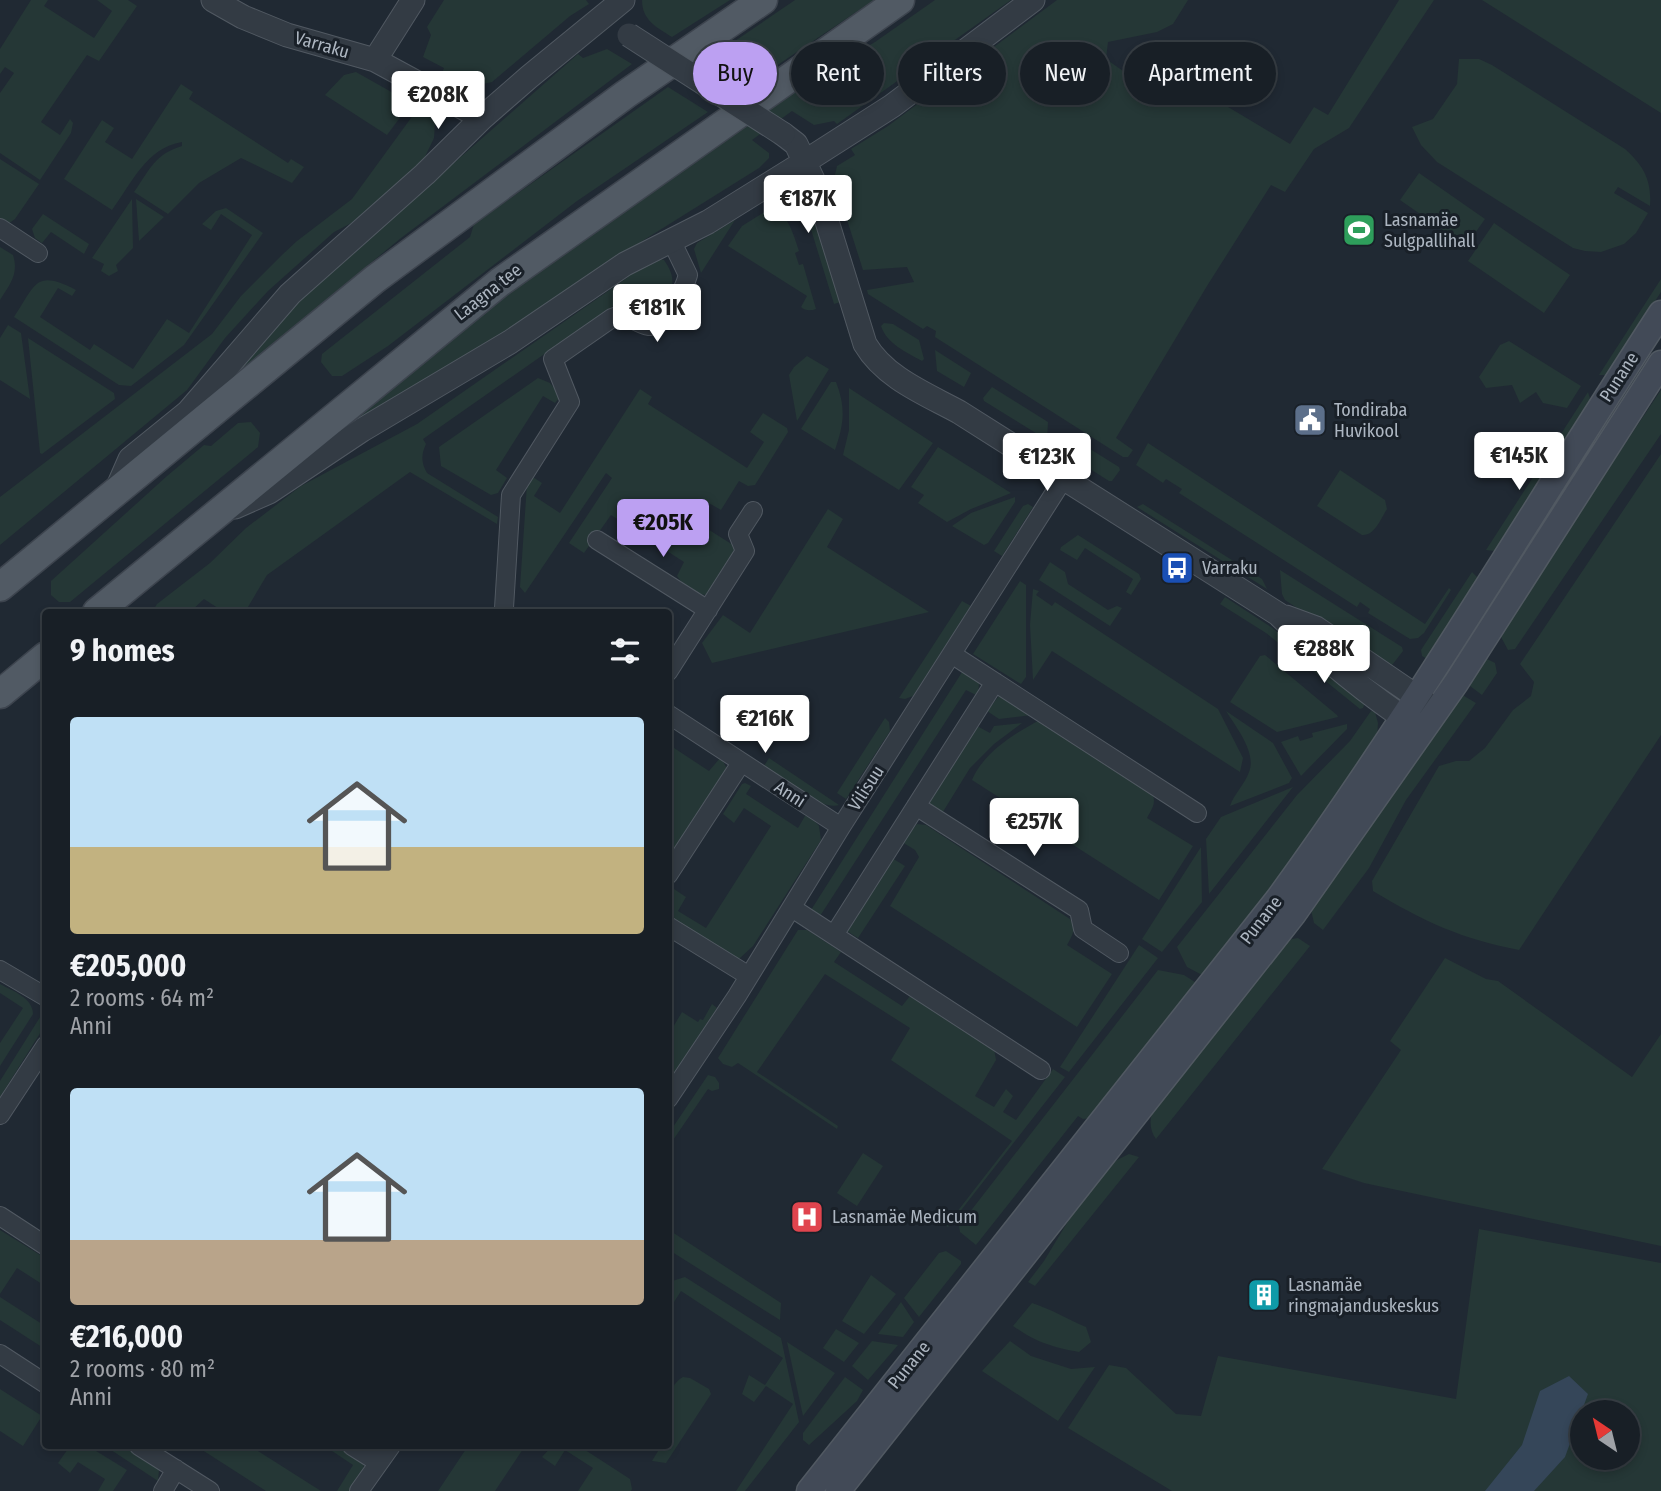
<!DOCTYPE html>
<html lang="en">
<head>
<meta charset="utf-8">
<style>
  :root { --surface:#181f26; --page:#21272e; --text:#f1f3f6; --muted:#9fa2a7; --line:#363d43; --accent:#bca0f2 }
  body { margin:0; font-family:"Fira Sans Condensed",sans-serif; background:var(--page); color:var(--text); height:100vh; display:flex; flex-direction:column; font-size:26px; white-space:nowrap }
  * { box-sizing:border-box; margin:0 }
  p { font-size:23px; color:var(--muted) }
  .icon { flex:none; width:38px; height:38px; fill:none; stroke:currentColor; stroke-width:2; stroke-linecap:round; stroke-linejoin:round }
  .map { position:relative; flex:1; overflow:hidden }
  .side { position:absolute; left:42px; top:609px; width:630px; height:840px; display:flex; flex-direction:column; background:var(--surface); border-radius:7px; box-shadow:0 4px 10px #0003,0 0 0 2px var(--line) }
  .side>* { flex:none }
  .guide { position:absolute; left:693px; top:42px; width:665px; height:63px; display:flex; gap:14px }
  .needle { width:46px; rotate:325deg }
  .buttons { position:absolute; left:1570px; top:1400px; display:grid; gap:14px }
  .buttons a { display:grid; place-items:center; width:70px; height:70px; border-radius:50%; background:var(--surface); box-shadow:0 4px 10px #0003,0 0 0 2px var(--line); font-size:35px }
  .price { position:absolute; translate:-50% -60px; padding:0 16px; border-radius:7px; background:#fff; color:#222; font-size:23px; line-height:46px; filter:drop-shadow(0 2px 4px #0008) }
  .price::after { content:''; position:absolute; left:50%; top:42px; width:21px; height:16px; margin-left:-10px; background:inherit; clip-path:polygon(0 0,100% 0,50% 100%) }
  .price.selected { background:var(--accent); color:#111 }
  ul { padding:0; list-style:none }
  li { display:grid; align-content:center; gap:14px; height:371px; padding:0 28px }
  li span { display:grid; place-items:center; height:217px; border-radius:7px; color:#555 }
  li>.icon { margin-inline-start:auto }
  span .icon { width:126px; height:126px; fill:#fffc; stroke-width:1 }
  li b { font-size:30px }
  h2 { display:flex; justify-content:space-between; align-items:center; height:84px; padding:0 28px; font-size:30px }
  .tag { padding:0 24px; border-radius:32px; background:var(--surface); box-shadow:0 4px 10px #0003,0 0 0 2px var(--line); font-size:24px; line-height:63px }
  .tag.selected { background:var(--accent); color:#111 }
  .map>svg:first-child { display:block }
  .green { fill:#253736; fill-rule:evenodd }
  .water { fill:#354659 }
  .lines { fill:none; stroke-linecap:round; stroke-linejoin:round }
  .minor-casing { stroke:#515962; stroke-width:20 }
  .tertiary-casing { stroke:#515962; stroke-width:25 }
  .secondary-casing { stroke:#515962; stroke-width:27 }
  .primary-casing { stroke:#3d444e; stroke-width:31 }
  .minor { stroke:#333b44; stroke-width:18 }
  .tertiary { stroke:#333b44; stroke-width:23 }
  .secondary { stroke:#424a57; stroke-width:24 }
  .primary { stroke:#515a64; stroke-width:28 }
  .tertiary-bridge-casing { stroke:#515962; stroke-width:25; stroke-linecap:butt }
  .tertiary-bridge { stroke:#333b44; stroke-width:23 }
  .labels { text-anchor:middle; dominant-baseline:central; stroke-width:6; stroke-linejoin:round; paint-order:stroke }
  .street-label { font-size:18px; fill:#adb6c1; stroke:#192028 }
  .poi-label { font-size:18px; fill:#adb6c1; stroke:#192028; text-anchor:start }
</style>
</head>
<body>
<div class="map">
<svg width="1661" height="1491" viewBox="0 0 1661 1491">
  <rect width="100%" height="100%" fill="#202933"/>
  <path class="green" d="M31 0H48L44 6 94 38 112 11 97 0H128L137 6 99 61 87 55 41 122 60 135 70 119 73 123 71 133 40 180 0 153V93L14 73 5 67 0 74V49Z
    M444 0H586L589 4 570 16 492 82 470 87 460 84 442 73 444 68 423 57 431 35 427 27Z
    M642 0H730L672 37C656 27 642 20 642 0Z
    M795 0H874L748 85 707 60Z
    M935 0H1011L837 124 834 121 814 125 792 111 752 140 769 153V158L759 168 647 238 516 329 345 431 343 427 534 273 778 100 875 42Z
    M1057 0H1188L1173 24 1157 32 1108 42 1106 59 1133 78 1168 71 1290 144 1314 107 1328 115 1399 0H1434L1349 128 1314 149 1285 192 1271 185 1207 286 1116 438 1133 450 1128 457H1123L935 337 936 331 927 326 923 329 868 294 867 290 914 282 907 267 863 270 834 179 837 166 855 155 851 149 888 126Z
    M1482 0H1661V113Z
    M607 49 632 64 401 238 235 375 276 319 578 54 583 58Z
    M1459 59H1479L1492 65 1625 149C1643 165 1652 180 1650 206L1618 187 1614 193 1648 213 1636 233 1624 244 1601 252 1585 251 1573 248 1437 162 1421 145 1412 127 1433 119 1457 84Z
    M356 72 411 103 387 135 325 95 344 75Z
    M181 84 193 92 189 99 288 163 291 159 304 167 292 183 241 158 199 183 168 214 134 192C151 168 154 155 182 146V142C146 148 132 183 112 210L64 179 102 120 114 128 105 142 132 159Z
    M668 87 708 112 577 201 388 346 342 376H332L321 362 322 354 470 237 474 224Z
    M419 107 431 115 435 123 434 138 420 167 367 215 334 232 268 291 225 338 187 390 0 545V497L212 334 241 296 283 254 297 241 352 199Z
    M0 159 39 184 15 219 8 224 0 222Z
    M1419 173 1485 219 1466 246 1400 200Z
    M788 189C820 203 831 270 841 302L834 304 805 210 785 191Z
    M132 199 133 248 116 265 118 271 109 276 101 271 104 264 92 258Z
    M136 199 164 217 139 241Z
    M774 206C789 218 793 233 799 251L795 253 799 265 803 264 816 309C811 311 805 311 801 307L807 296 728 246 742 226Z
    M226 208 263 233 184 345 131 386 119 385 14 317C36 284 35 269 76 290L72 296 58 288 40 317 90 350 94 344 133 369 167 319 189 333 252 235 221 214 211 230 202 224 216 211Z
    M43 214 89 244 84 254 51 232 42 243 35 238 32 229Z
    M735 220 701 273 694 249 697 243Z
    M1494 223 1570 275 1544 313 1468 261Z
    M0 247 13 255C19 274 10 284 0 300Z
    M657 258 664 260C675 276 675 285 665 301L660 298H656L651 293 637 304 642 314 625 305 613 306 423 439 426 444C421 455 421 462 427 473L498 517 497 524 410 472 267 575 245 612H224L204 599 190 612H152L157 604 210 563 246 528 301 486 417 424 627 278 630 271Z
    M1661 279V292L1606 375H1599Z
    M884 323 893 324 919 340 924 359 922 361C906 352 887 344 881 326Z
    M8 325 21 333 30 399 0 380V338Z
    M28 338 114 393 115 399 42 454 40 453Z
    M1509 341 1581 386 1567 408 1543 403 1536 392 1520 403 1512 385 1486 388 1479 377 1500 345Z
    M935 350 971 373 964 387 937 371Z
    M807 356 829 369 797 421 789 375 794 367Z
    M538 378 550 383 561 396 555 403 543 396 496 470 507 478 498 493 491 495 441 466 439 447Z
    M831 382H836C846 408 844 424 835 450L801 429Z
    M992 387 1048 422 1047 440 984 401 983 398Z
    M849 388 933 443 899 490 843 455 849 430Z
    M640 389 652 397 648 404 747 468 764 442 750 432 763 413 787 428 788 432 755 485 748 486 739 481 721 510 707 502 695 521 733 545 736 548 735 554 706 595C693 594 684 586 677 576L684 562 611 515 584 553 569 543 612 478 606 473 525 593 520 587 527 484 533 477 542 483 534 496 560 513Z
    M1661 390V434L1515 649 1508 650 1501 637V629Z
    M1588 392 1591 402 1500 547 1494 551 1486 550Z
    M251 422 260 433 258 447 70 602H59L51 595V581L167 476 204 445 211 446 238 423Z
    M1148 443 1425 624 1449 588 1451 590 1424 633 1418 638 1410 639 1368 613 1370 609 1360 602 1357 607 1179 493 1182 489 1166 479 1163 483 1136 465Z
    M1079 444H1082L1119 467 1120 470 1112 481H1109L1065 453 1064 450Z
    M938 447 1011 493 971 509 947 522 918 503 924 495 911 487Z
    M1661 454V735L1519 950C1461 939 1423 921 1373 891L1372 881 1439 766 1456 761H1469L1485 748 1513 710 1531 696 1534 682 1520 664Z
    M1340 470 1385 500 1387 509C1381 518 1375 536 1362 535L1317 506Z
    M1015 497V502L988 543 984 545 952 526 971 513Z
    M1028 504 1033 507 1002 556 994 551 1023 506Z
    M1143 504 1262 579 1267 589 1137 507Z
    M828 509 843 519 827 547 929 612 712 663 702 643 723 615 750 633Z
    M1078 535 1139 574 1141 579 1131 595 1126 592 1133 579 1085 548 1077 560 1060 550 1061 547Z
    M1050 562 1065 572 1068 584 1108 610 1117 606 1122 608 1110 626 1039 580Z
    M1280 570 1402 647 1403 651 1389 669 1285 600 1282 594Z
    M1472 572 1477 577 1478 582 1429 660 1422 656 1421 650Z
    M1020 581 1026 585V677L1021 684 973 654Z
    M1033 589 1039 591 1036 595 1052 606 1055 602 1218 709 1243 758 1240 772 1052 651 1033 680 1030 625Z
    M1225 597 1271 627 1365 703 1363 708 1360 709 1266 633 1220 604Z
    M962 601 971 606 913 696 905 699 899 698Z
    M1265 655 1337 715 1338 717 1277 732 1230 702 1260 656Z
    M1483 657 1495 663 1497 673 1482 695 1466 683Z
    M964 669 979 683 978 696 966 690 820 916 811 910Z
    M1459 693 1476 703 1406 800 1369 868 1323 930 1314 923 1311 910Z
    M999 696H1003L1032 715 999 719 987 711Z
    M1226 711 1273 743 1292 778 1289 783 1230 806C1234 794 1245 784 1249 772 1257 753 1236 727 1226 711Z
    M1371 711 1375 712 1378 723 1377 738 1329 812 1204 976 1187 967 1177 947 1297 795 1350 741Z
    M885 718 889 722 890 731 846 799 837 793Z
    M1040 720 1151 791C1157 802 1153 807 1147 818L1193 846 1159 900 972 780C983 753 1015 733 1040 720Z
    M1022 723 994 744 970 768 941 815 926 804 977 726 990 733 994 726Z
    M1347 724V729L1301 776 1281 742 1298 736 1300 741 1313 737 1312 733Z
    M668 744 709 771 721 757 727 769 668 861Z
    M769 758 839 805C820 811 781 778 764 766Z
    M745 783 751 786 746 794 798 828 805 816 809 815 819 826 821 840 753 946 740 958H734L669 918 668 898 674 889 686 897 678 911 706 928 771 826 744 808 734 823 723 814 742 784Z
    M1293 787 1209 894 1206 839 1221 817Z
    M917 824 926 825 1070 919C1077 929 1072 936 1067 945L1112 974 1077 1027 890 906 919 857 915 850 902 842Z
    M1201 847 1202 902 1162 952 1142 939Z
    M892 858 905 866 858 938 847 931 848 926Z
    M798 930H807L841 952 834 962 902 1006 910 996 994 1049 996 1060 975 1096 994 1107 1006 1089 1013 1096 1003 1112 1016 1120 1053 1069 1065 1077 948 1227 946 1226 1012 1141 891 1060 910 1028 825 974 757 1072 838 1126 837 1129 738 1063 732 1067 723 1064 718 1058Z
    M1298 938 1310 946 1156 1139C1150 1131 1149 1120 1153 1111L1287 940Z
    M1139 945 1158 958 1069 1072 1060 1067Z
    M1445 958 1486 979 1498 981 1632 1077 1661 1034V1246L1364 1183 1322 1169 1401 1050 1390 1041Z
    M1158 970 1184 975 1198 984 1092 1118 1083 1119 1078 1116 976 1245 960 1232 959 1226Z
    M0 984C13 991 33 998 33 1014L0 1066V1043L23 1008 0 993Z
    M712 1004 717 1008 669 1081V1034L682 1012 698 1022 700 1019 703 1020Z
    M42 1014 44 1027 0 1097V1081Z
    M708 1075 715 1077 719 1083V1089L712 1091 708 1089 669 1146V1133Z
    M863 1153 883 1166 857 1206 837 1193Z
    M1129 1154 1139 1157 1035 1286 1028 1282 1044 1261 1076 1208 1110 1166 1117 1160Z
    M1479 1229 1661 1263V1491H1172L1068 1428 1109 1365 1126 1368 1176 1414 1201 1416 1218 1356 1456 1399ZM1582 1412H1628V1458H1582Z
    M0 1230 45 1258V1286L17 1268 0 1294Z
    M669 1230 781 1303 780 1320 669 1250Z
    M946 1251 961 1261V1264L919 1317 904 1298 939 1253Z
    M871 1275 896 1294 864 1334 842 1321Z
    M685 1277 781 1338 799 1422 745 1491H736L793 1404 766 1386 754 1402 742 1394 749 1375 765 1385 783 1358 681 1291 669 1310V1282Z
    M0 1297 45 1326V1349L0 1320Z
    M901 1302 914 1322 903 1337 878 1334Z
    M1032 1303C1051 1309 1067 1319 1086 1327L1091 1342 1079 1352C1051 1347 1036 1342 1013 1326Z
    M836 1329 859 1343 844 1362 823 1348Z
    M872 1341 898 1345 868 1380 852 1366Z
    M1010 1341 1031 1356 1071 1369 1095 1367 1058 1421 982 1371Z
    M787 1342 835 1373 803 1416Z
    M683 1377 690 1378 709 1389 711 1394 666 1463 652 1461 658 1451 651 1446H668C668 1423 661 1390 683 1377Z
    M845 1377 863 1390 857 1401 809 1445 803 1440V1433Z
    M0 1389 42 1416 23 1446 0 1431Z
    M70 1446H88L127 1470 113 1491H98L105 1479 78 1462 70 1473 58 1463Z
    M105 1446H125L154 1464 159 1470 158 1481Z
    M196 1446H250L321 1491H266Z
    M327 1446H339L364 1463 363 1472 350 1491H337L353 1465 326 1447Z
    M468 1446H525L495 1491H438Z
    M552 1446H579L630 1479 632 1489 631 1491H578L593 1468 565 1450 555 1466 542 1457Z"/>
  <path class="water" d="M1569 1376 1588 1394 1565 1457 1534 1491H1485L1522 1445 1540 1391Z"/>
  <g class="lines">
    <defs>
      <path id="minor" d="M0 228 38 253
        M597 540 708 610
        M504 608 511 495 570 402 553 359 612 318 623 314C631 318 640 325 649 326 666 328 684 289 688 275L671 240
        M953 655 1197 813
        M668 672 745 551 738 534 753 511
        M668 714 841 827
        M916 806 1079 910 1083 929 1119 953
        M668 875 741 763
        M792 908 1041 1070
        M668 926 749 976
        M834 935 995 682
        M0 970 46 997
        M668 1099 737 996 841 827 1064 478
        M0 1115 46 1045
        M0 1216 46 1246
        M0 1354 46 1384
        M139 1446 210 1491
        M352 1446 379 1463
        M163 1491 176 1469
        M359 1491 391 1446"/>
      <path id="tertiary" d="M213 0 243 17 287 35 375 60 482 118
        M375 60 413 0
        M783 134 796 144 816 186 865 344C885 378 926 394 959 412L1278 614C1321 656 1367 694 1417 727
        M116 491 130 459 188 412 290 294 425 174 482 118 529 77 623 0
        M235 507 269 492 362 430 510 342 625 264 708 222 806 161 892 106 1033 0
        M1286 617 1316 628 1432 707"/>
      <path id="secondary" d="M809 1491 1277 900C1415 711 1533 509 1661 313
        M838 1491 1293 915 1456 683 1661 363"/>
      <path id="primary" d="M0 587 375 279 626 94 763 0
        M97 612 500 282 900 0
        M0 694 46 656"/>
    </defs>
    <use href="#minor" class="minor-casing"/>
    <use href="#tertiary" class="tertiary-casing"/>
    <use href="#secondary" class="secondary-casing"/>
    <use href="#primary" class="primary-casing"/>
    <use href="#minor" class="minor"/>
    <use href="#tertiary" class="tertiary"/>
    <use href="#secondary" class="secondary"/>
    <use href="#primary" class="primary"/>
    <defs>
      <path id="tertiary-bridge" d="M629 35 783 134"/>
    </defs>
    <use href="#tertiary-bridge" class="tertiary-bridge-casing"/>
    <use href="#tertiary-bridge" class="tertiary-bridge"/>
  </g>
  <defs>
    <symbol id="stadium-square" viewBox="-11 -11 22 22"><rect x="-9" y="-9" width="18" height="18" rx="4" fill="#2e9e5b" stroke="#192028"/><path d="M0-5a6.5 5 0 1 0 0 10a6.5 5 0 1 0 0-10ZM-3.5-1.8h7v3.6h-7Z" fill="#fff"/></symbol>
    <symbol id="civic-square" viewBox="-11 -11 22 22"><rect x="-9" y="-9" width="18" height="18" rx="4" fill="#5c6f8a" stroke="#192028"/><path d="M-.6-6.5H3V-4.5H.6V-3L4-1V1h2V6H-6V1h2V-1L-.6-3ZM-1.2 2.5V6h2.4V2.5Z" fill="#fff"/></symbol>
    <symbol id="bus-square" viewBox="-11 -11 22 22"><rect x="-9" y="-9" width="18" height="18" rx="4" fill="#1a4fb4" stroke="#192028"/><path d="M-5-6H5V4H4V6H2V4H-2V6H-4V4H-5ZM-3.5-4V0h7V-4ZM-3.5 1.2v1.5H-2V1.2ZM2 1.2v1.5H3.5V1.2Z" fill="#fff"/></symbol>
    <symbol id="hospital-square" viewBox="-11 -11 22 22"><rect x="-9" y="-9" width="18" height="18" rx="4" fill="#e0444e" stroke="#192028"/><path d="M-5-5h3v3.5h4V-5h3V5h-3V1.5h-4V5h-3Z" fill="#fff"/></symbol>
    <symbol id="building-square" viewBox="-11 -11 22 22"><rect x="-9" y="-9" width="18" height="18" rx="4" fill="#0f9aa8" stroke="#192028"/><path d="M-4-6H4V6H1V3H-1V6H-4ZM-2.5-4.3h1.7v1.8h-1.7ZM.8-4.3h1.7v1.8H.8ZM-2.5-1h1.7V.8h-1.7ZM.8-1h1.7V.8H.8Z" fill="#fff"/></symbol>
  </defs>
  <g fill-rule="evenodd">
    <use href="#stadium-square" x="1340" y="211" width="38" height="38"/>
    <use href="#civic-square" x="1291" y="401" width="38" height="38"/>
    <use href="#bus-square" x="1158" y="549" width="38" height="38"/>
    <use href="#hospital-square" x="788" y="1198" width="38" height="38"/>
    <use href="#building-square" x="1245" y="1276" width="38" height="38"/>
  </g>
  <g class="labels">
    <g class="street-label">
      <text transform="translate(322 45) rotate(16)">Varraku</text>
      <text transform="translate(488 292) rotate(-38)">Laagna tee</text>
      <text transform="translate(1619 377) rotate(-57)">Punane</text>
      <text transform="translate(866 788) rotate(-57)">Vilisuu</text>
      <text transform="translate(790 794) rotate(33)">Anni</text>
      <text transform="translate(1261 920) rotate(-52)">Punane</text>
      <text transform="translate(909 1365) rotate(-51)">Punane</text>
    </g>
    <g class="poi-label">
      <text x="1384" y="220">Lasnamäe<tspan x="1384" dy="21">Sulgpallihall</tspan></text>
      <text x="1334" y="410">Tondiraba<tspan x="1334" dy="21">Huvikool</tspan></text>
      <text x="1202" y="568">Varraku</text>
      <text x="832" y="1217">Lasnamäe Medicum</text>
      <text x="1288" y="1285">Lasnamäe<tspan x="1288" dy="21">ringmajanduskeskus</tspan></text>
    </g>
  </g>
</svg>
<div class="buttons">
<a><svg class="needle" viewBox="-14 -14 28 28"><path d="M0-13l5 13h-10z" fill="#e53935"/><path d="M0 13l5-13h-10z" fill="#9fa2a7"/></svg></a>
</div>
<b class="price" style="left:438px;top:131px">€208K</b>
<b class="price" style="left:808px;top:235px">€187K</b>
<b class="price" style="left:657px;top:344px">€181K</b>
<b class="price" style="left:1519px;top:492px">€145K</b>
<b class="price" style="left:1047px;top:493px">€123K</b>
<b class="price selected" style="left:663px;top:559px">€205K</b>
<b class="price" style="left:1324px;top:685px">€288K</b>
<b class="price" style="left:765px;top:755px">€216K</b>
<b class="price" style="left:1034px;top:858px">€257K</b>
<div class="guide">
<a class="tag selected">Buy</a>
<a class="tag">Rent</a>
<a class="tag">Filters</a>
<a class="tag">New</a>
<a class="tag">Apartment</a>
</div>
<section class="side">
<h2>9 homes<svg class="icon" aria-label="filters" viewBox="0 0 24 24"><path d="M4 7h16M4 17h16"/><circle cx="9" cy="7" r="2"/><circle cx="15" cy="17" r="2"/></svg></h2>
<ul>
<li><span style="background:linear-gradient(#bfe0f5 60%,#c2b280 0)"><svg class="icon" aria-label="home" viewBox="0 0 24 24"><path d="M3 11l9-7 9 7M6 9v11h12V9"/></svg></span><div><b>€205,000</b><p>2 rooms · 64 m²</p><p>Anni</p></div></li>
<li><span style="background:linear-gradient(#bfe0f5 70%,#b9a48a 0)"><svg class="icon" aria-label="home" viewBox="0 0 24 24"><path d="M3 11l9-7 9 7M6 9v11h12V9"/></svg></span><div><b>€216,000</b><p>2 rooms · 80 m²</p><p>Anni</p></div></li>
</ul>
</section>
</div>
</body>
</html>
